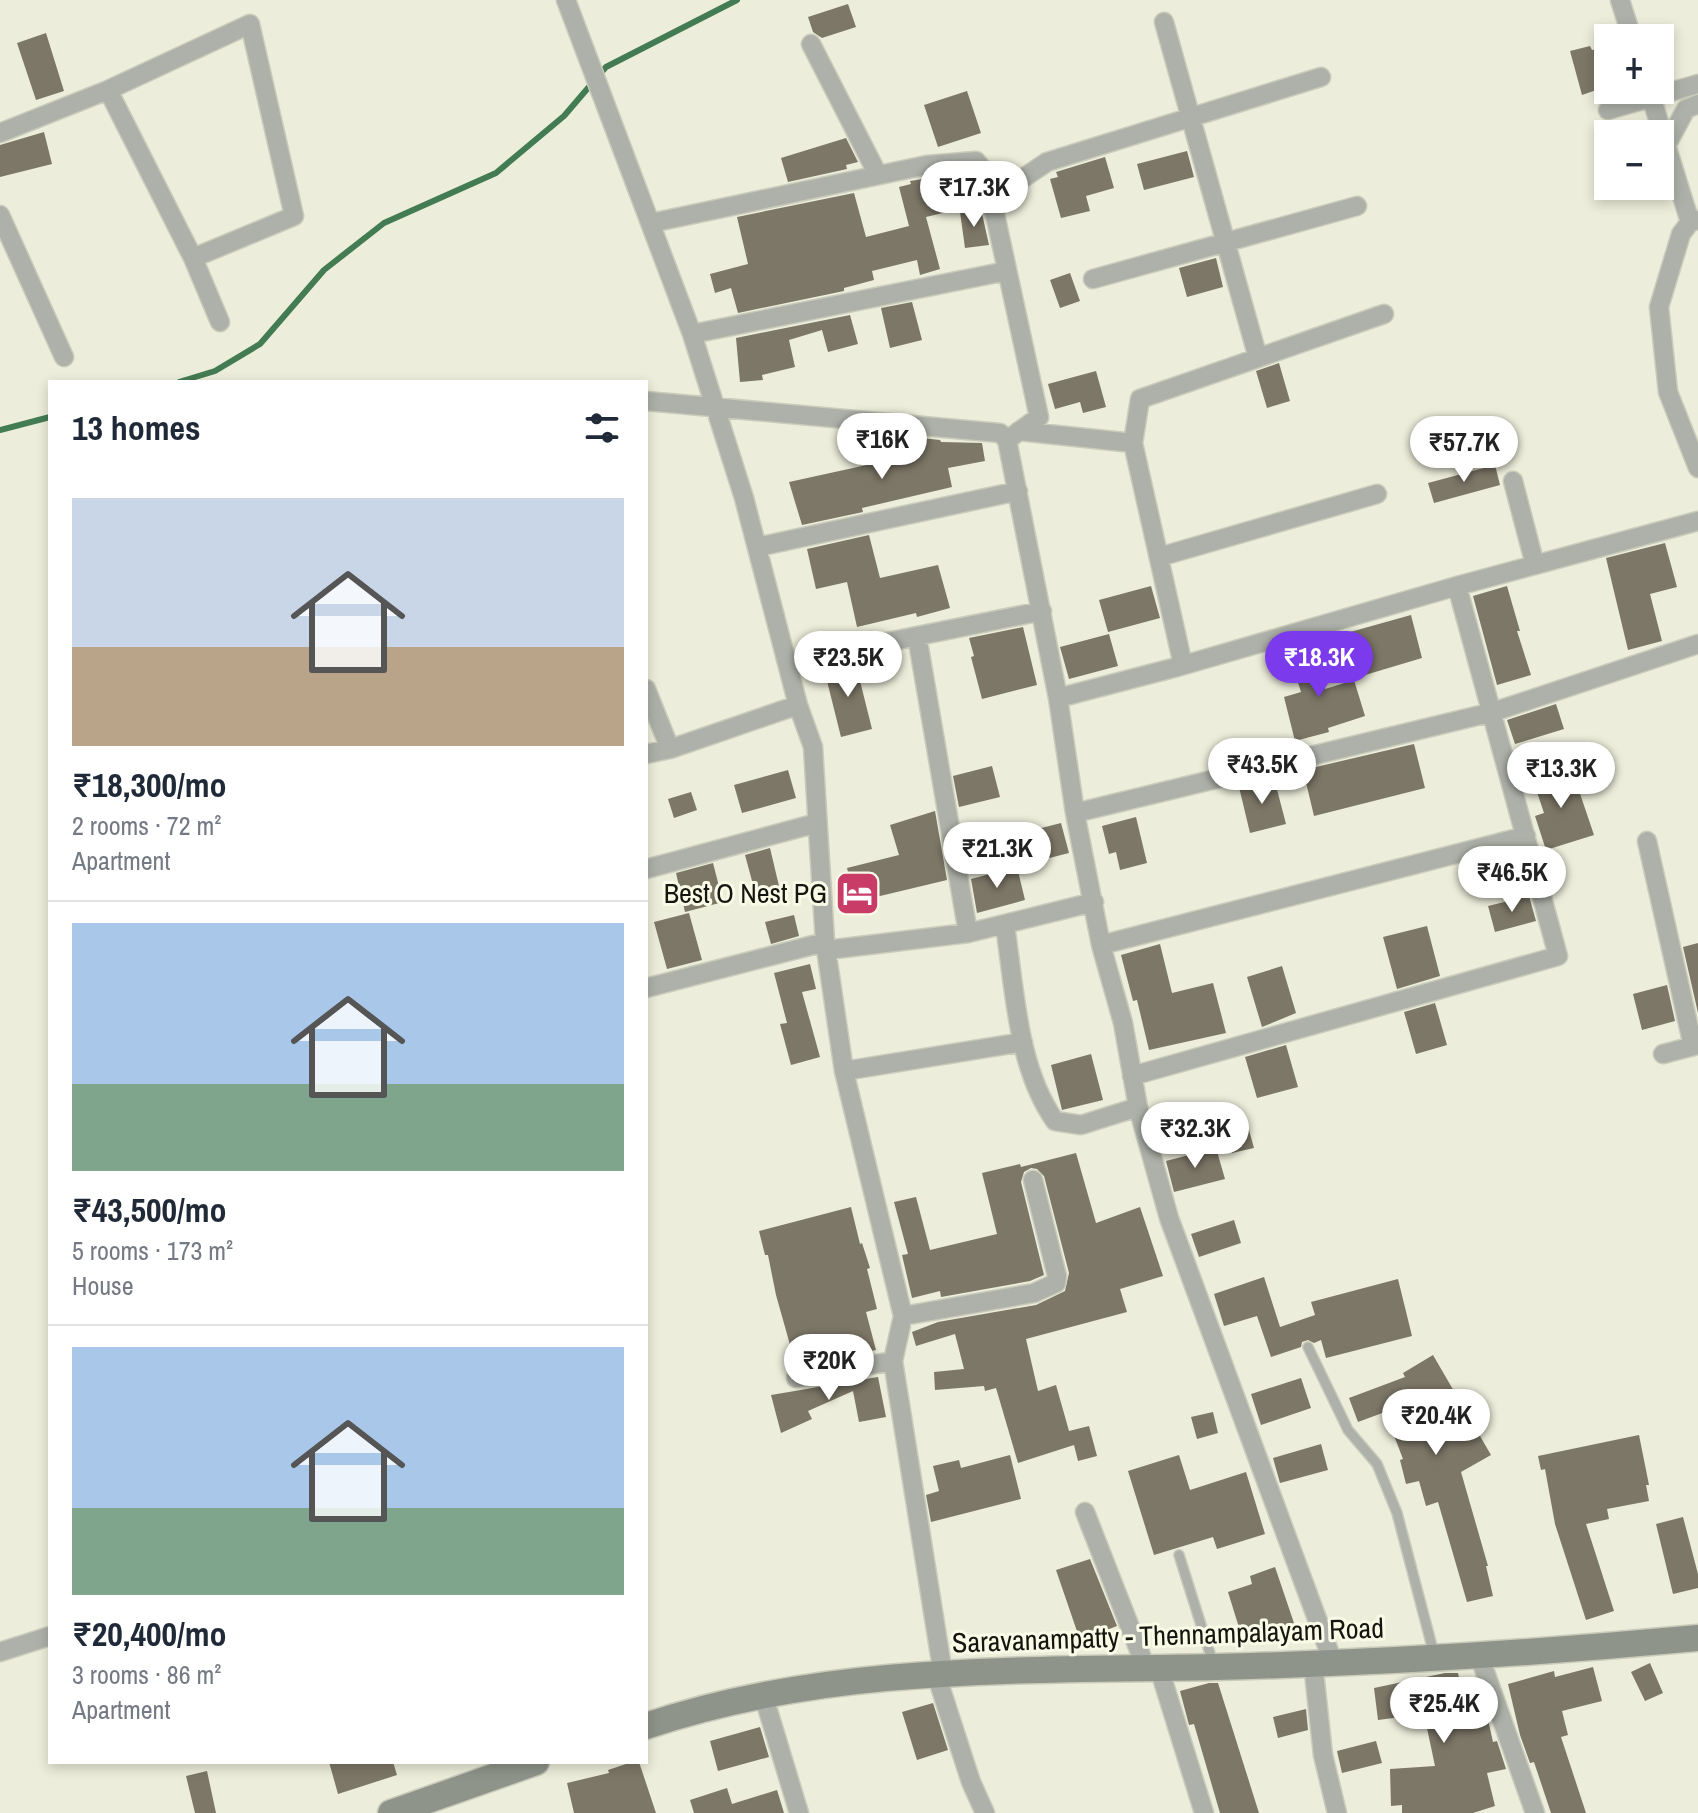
<!DOCTYPE html>
<html lang="en">
<head>
<meta charset="utf-8">
<style>
  :root { --surface:#fff; --page:#f6f6f7; --text:#1f2937; --muted:#747a83; --line:#e0e1e3; --accent:#7c3aed }
  body { margin:0; font-family:"Archivo Narrow",sans-serif; background:var(--page); color:var(--text); height:100vh; display:flex; flex-direction:column; font-size:30px; white-space:nowrap }
  * { box-sizing:border-box; margin:0 }
  p { font-size:26px; color:var(--muted) }
  .icon { flex:none; width:44px; height:44px; fill:none; stroke:currentColor; stroke-width:2; stroke-linecap:round; stroke-linejoin:round }
  .map { position:relative; flex:1; overflow:hidden }
  .sheet { position:absolute; left:48px; top:380px; width:600px; height:1384px; display:flex; flex-direction:column; background:var(--surface); border-radius:0px; box-shadow:0 4px 12px #0003 }
  .sheet>* { flex:none }
  .fabs { position:absolute; left:1594px; top:24px; display:grid; gap:16px }
  .fabs a { display:grid; place-items:center; width:80px; height:80px; border-radius:0px; background:var(--surface); box-shadow:0 4px 12px #0003; font-size:40px }
  .price { position:absolute; translate:-50% -68px; padding:0 18px; border-radius:28px; background:#fff; color:#222; font-size:26px; line-height:52px; filter:drop-shadow(0 2px 4px #0008) }
  .price::after { content:''; position:absolute; left:50%; top:48px; width:24px; height:18px; margin-left:-12px; background:inherit; clip-path:polygon(0 0,100% 0,50% 100%) }
  .price.selected { background:var(--accent); color:#fff }
  ul { padding:0; list-style:none }
  li { display:grid; align-content:center; gap:16px; height:424px; padding:0 24px }
  li+li { border-top:2px solid var(--line) }
  li span { display:grid; place-items:center; height:248px; border-radius:0px; color:#555 }
  li>.icon { margin-inline-start:auto }
  span .icon { width:144px; height:144px; fill:#fffc; stroke-width:1 }
  li b { font-size:34px }
  h2 { display:flex; justify-content:space-between; align-items:center; height:96px; padding:0 24px; font-size:34px }
  .map>svg:first-child { display:block }
  .lines { fill:none; stroke-linecap:round; stroke-linejoin:round }
  .stream { stroke:#437c53; stroke-width:6 }
  .building { fill:#7d7767 }
  .service-casing { stroke:#cacbba; stroke-width:12 }
  .minor-casing { stroke:#cacbba; stroke-width:21 }
  .secondary-casing { stroke:#cacbba; stroke-width:29 }
  .service { stroke:#adb1a9; stroke-width:9 }
  .minor { stroke:#adb1a9; stroke-width:18 }
  .secondary { stroke:#8e9489; stroke-width:26 }
  .labels { text-anchor:middle; dominant-baseline:central; stroke-width:6; stroke-linejoin:round; paint-order:stroke }
  .poi-label { font-size:28px; fill:#15160f; stroke:#f9fbe7; text-anchor:end }
  .street-label { font-size:28px; fill:#15160f; stroke:#f9fbe7 }
</style>
</head>
<body>
<div class="map">
<svg width="1698" height="1813" viewBox="0 0 1698 1813">
  <rect width="100%" height="100%" fill="#ecedda"/>
  <g class="lines">
    <path class="stream" d="M179 382 215 371 260 344 324 270 384 223 496 173 564 116 606 67 737 0
      M0 430 50 417"/>
  </g>
  <path class="building" d="M848 4 856 27 822 38 813 32 808 17Z
    M46 33 64 91 36 100 17 43Z
    M1590 46 1592 50 1606 47 1608 86 1582 95 1570 51Z
    M967 91 981 133 938 147 924 105Z
    M44 132 52 164 0 177V145Z
    M846 138 858 162 846 165 847 169 788 182 781 158Z
    M1187 151 1194 177 1144 190 1137 164Z
    M1105 157 1114 188 1086 196 1090 211 1061 218 1050 179 1058 177 1056 172Z
    M942 176 951 211 926 217 940 269 920 275 917 260 872 271 874 280 844 288V291L738 313 731 288 715 293 710 274 748 264 737 217 854 193 866 237 909 226 899 187 911 184 910 181Z
    M981 209 989 245 965 248 960 212Z
    M1216 258 1223 287 1187 297 1179 268Z
    M1070 273 1080 301 1060 308 1050 280Z
    M912 302 922 340 890 348 881 308Z
    M850 315 858 344 828 352 822 330 789 340 795 367 762 375 763 380 740 382 736 338Z
    M1279 363 1290 401 1267 408 1256 371Z
    M1096 371 1106 407 1083 413 1080 402 1055 409 1048 384Z
    M913 437 940 440 941 442 982 443 985 461 948 468 952 487 862 508 863 512 802 525 789 482 917 454Z
    M1495 465 1500 485 1434 503 1428 483Z
    M869 535 880 578 938 565 950 608 917 617 916 613 857 627 847 582 816 589 807 549Z
    M1665 543 1677 587 1650 594 1662 641 1628 650 1606 558Z
    M1151 586 1160 618 1108 632 1099 600Z
    M1507 586 1520 631H1517L1531 675 1497 685 1473 596Z
    M1411 615 1422 658 1355 678 1343 634Z
    M1023 627 1037 685 982 699 971 657 974 656 969 638Z
    M1109 634 1118 666 1069 679 1060 647Z
    M1310 644 1325 689 1354 680 1365 716 1328 728 1329 732 1295 741 1284 697 1301 692 1288 651Z
    M855 661 872 729 841 737 824 669Z
    M1556 704 1564 729 1515 744 1507 720Z
    M1414 744 1425 788 1314 816 1303 770Z
    M992 766 1000 797 959 807 953 776Z
    M1571 767 1594 835 1546 850 1535 816 1544 813 1533 780Z
    M788 770 796 798 742 813 734 785Z
    M1274 778 1286 824 1250 833 1239 787Z
    M691 792 697 810 674 818 668 799Z
    M935 811 947 880 855 902 847 868 899 855 890 825Z
    M1136 817 1147 863 1120 870 1116 852 1109 854 1102 826Z
    M1061 823 1069 853 1014 867 1006 837Z
    M770 848 779 886 755 892 745 855Z
    M713 863 723 902 685 912 676 873Z
    M1017 867 1025 900 977 913 971 879Z
    M1529 896 1536 921 1495 932 1488 906Z
    M689 913 702 960 667 969 654 922Z
    M794 915 799 936 771 944 765 922Z
    M1427 926 1440 976 1397 989 1383 937Z
    M1698 943V1013L1683 947Z
    M1160 944 1172 993 1213 983 1226 1033 1149 1050 1137 1000 1133 1001 1121 955Z
    M810 964 816 989 802 992 820 1057 791 1065 780 1024 787 1023 774 973Z
    M1282 966 1296 1013 1262 1027 1247 977Z
    M1667 985 1675 1021 1642 1030 1633 994Z
    M1435 1003 1447 1045 1416 1054 1404 1012Z
    M1286 1045 1298 1087 1257 1098 1245 1057Z
    M1091 1054 1103 1100 1062 1110 1051 1065Z
    M1247 1123 1254 1148 1232 1153 1226 1129Z
    M1216 1148 1225 1179 1174 1192 1166 1161Z
    M1076 1153 1096 1223 1140 1207 1163 1276 1120 1289 1127 1312 1026 1339 1038 1391 1056 1385 1069 1431 1089 1426 1097 1456 1078 1461 1074 1445 1018 1463 996 1388 985 1391 984 1386 935 1390 934 1372 964 1369 955 1334 916 1346 912 1332 938 1322 1036 1305 1065 1291 1069 1273 1044 1176 1037 1169 1031 1168 1024 1172 1021 1182 1044 1275 1030 1281 941 1297 940 1291 912 1298 902 1255 908 1254 894 1202 916 1197 930 1250 997 1234 982 1173 1020 1164 1021 1167Z
    M851 1207 860 1244 862 1243 870 1268 867 1269 877 1309 866 1312 876 1350 796 1366 776 1295 768 1255H765L759 1231Z
    M1234 1220 1241 1243 1199 1257 1191 1234Z
    M1264 1277 1280 1327 1315 1315 1311 1302 1398 1279 1412 1336 1326 1358 1321 1340 1314 1343 1308 1340 1302 1342 1301 1347 1271 1357 1257 1316 1224 1326 1214 1294Z
    M1433 1355 1491 1455 1461 1472 1488 1566H1486L1493 1596 1467 1602 1438 1502 1426 1506 1419 1481 1406 1484 1400 1460 1403 1459 1385 1412 1358 1422 1349 1398 1405 1377 1403 1373Z
    M878 1377 886 1417 859 1422 853 1391 808 1411 812 1419 781 1433 771 1395Z
    M1301 1378 1311 1408 1261 1425 1251 1394Z
    M1213 1412 1218 1433 1197 1439 1191 1417Z
    M1639 1435 1649 1485H1646L1649 1501 1607 1509 1609 1519 1586 1524 1614 1611 1586 1620 1555 1524 1545 1469 1541 1470 1538 1456Z
    M1321 1444 1328 1470 1280 1483 1273 1458Z
    M1010 1455 1021 1499 931 1522 926 1495 939 1491 933 1466 959 1460 961 1468Z
    M1179 1455 1190 1490 1246 1472 1265 1534 1217 1549 1213 1537 1154 1555 1128 1471Z
    M1683 1517 1698 1574V1588L1673 1594 1656 1524Z
    M1090 1559 1117 1626 1080 1640 1056 1570Z
    M1275 1567 1295 1626 1269 1634 1266 1627 1241 1634 1228 1592 1252 1584 1250 1576Z
    M1650 1663 1663 1693 1645 1701 1631 1672Z
    M1593 1667 1602 1701 1562 1711 1568 1735 1561 1737 1586 1813H1551L1534 1762 1530 1763 1520 1735 1508 1684 1554 1671 1555 1677Z
    M1445 1673H1458L1460 1682 1475 1678 1486 1711 1493 1742 1497 1741 1506 1769 1487 1773 1495 1806 1473 1813H1402V1805L1391 1806 1390 1769 1435 1766 1424 1714 1378 1720 1374 1688Z
    M1209 1683H1218L1259 1813H1220L1194 1724 1189 1725 1180 1691Z
    M933 1703 948 1750 917 1760 902 1712Z
    M1306 1709 1308 1730 1278 1738 1273 1717Z
    M760 1727 769 1757 718 1771 710 1741Z
    M1376 1741 1382 1763 1342 1773 1337 1751Z
    M329 1762H393L397 1775 338 1794Z
    M632 1762H639L656 1813H574L567 1783 609 1773 608 1770Z
    M207 1771 216 1813H195L186 1776Z
    M727 1788 732 1804 777 1790 784 1813H694L690 1800Z"/>
  <g class="lines">
    <defs>
      <path id="service" d="M1308 1347 1348 1430 1377 1464 1397 1513 1434 1654
        M1179 1555 1213 1663"/>
      <path id="minor" d="M566 0 692 334 744 498 798 705 813 747 825 942 844 1071 903 1316 893 1361 943 1674
        M1620 0 1632 38
        M1164 22 1258 358
        M811 44 878 175
        M108 90 250 24 294 216 193 258
        M1649 90 1690 222
        M1608 110 1698 84
        M0 133 108 90 193 258 220 322
        M1666 146 1686 109 1698 104
        M992 199 1047 162 1321 77
        M0 215 64 357
        M1698 220 1690 222 1681 234 1659 307 1668 392 1698 468
        M651 223 927 165 976 161 986 173 1039 417 1007 440
        M1093 279 1357 206
        M692 334 1007 271
        M646 401 1000 433 1007 440 1058 698 1075 813
        M1019 431 1133 443
        M1513 481 1535 565
        M757 547 1018 491
        M1159 557 1377 494
        M917 636 968 933
        M788 662 1042 611
        M1183 665 1133 443 1140 399 1384 314
        M646 689 670 749
        M1058 698 1177 667 1457 586 1698 521
        M646 754 670 749 798 705
        M1647 841 1693 1046
        M646 869 817 823
        M1005 926C1015 990 1017 1067 1055 1121L1081 1125 1138 1107
        M1101 945 1526 836
        M827 950 968 933 1094 902
        M646 988 825 942
        M1663 1054 1698 1045
        M844 1071 1023 1042
        M1132 1076 1558 956 1457 586
        M903 1316 1034 1293 1056 1283 1057 1276 1033 1180
        M796 1378 893 1361
        M1085 1512 1146 1668
        M0 1652 50 1636
        M1479 1655 1535 1813
        M1333 1662 1169 1218 1138 1107 1123 1023 1101 945 1075 813 1493 712 1698 644
        M1313 1663 1323 1755 1337 1813
        M1159 1668 1204 1813
        M936 1674 971 1782 985 1813
        M763 1694 799 1813"/>
      <path id="secondary" d="M646 1726C828 1664 1025 1671 1215 1667 1376 1663 1537 1653 1698 1638
        M391 1813 536 1762"/>
    </defs>
    <use href="#service" class="service-casing"/>
    <use href="#minor" class="minor-casing"/>
    <use href="#secondary" class="secondary-casing"/>
    <use href="#service" class="service"/>
    <use href="#minor" class="minor"/>
    <use href="#secondary" class="secondary"/>
  </g>
  <defs>
    <symbol id="hotel-square" viewBox="-11 -11 22 22"><rect x="-9" y="-9" width="18" height="18" rx="4" fill="#ca3c68" stroke="#f9fbe7"/><path d="M-6-4.5h1.5V1H6V5H4.5V3h-9V5H-6ZM-4 0a1.8 1.8 0 1 1 3.6 0ZM.5 0V-2.5h3Q6-2.5 6 0Z" fill="#fff"/></symbol>
  </defs>
  <g fill-rule="evenodd">
    <use href="#hotel-square" x="832" y="868" width="51" height="51"/>
  </g>
  <g class="labels">
    <g class="poi-label">
      <text x="827" y="893">Best O Nest PG</text>
    </g>
    <g class="street-label">
      <text transform="translate(1168 1635) rotate(-2)">Saravanampatty - Thennampalayam Road</text>
    </g>
  </g>
</svg>
<div class="fabs">
<a>+</a>
<a>−</a>
</div>
<b class="price" style="left:974px;top:229px">₹17.3K</b>
<b class="price" style="left:882px;top:481px">₹16K</b>
<b class="price" style="left:1464px;top:484px">₹57.7K</b>
<b class="price" style="left:848px;top:699px">₹23.5K</b>
<b class="price selected" style="left:1319px;top:699px">₹18.3K</b>
<b class="price" style="left:1262px;top:806px">₹43.5K</b>
<b class="price" style="left:1561px;top:810px">₹13.3K</b>
<b class="price" style="left:997px;top:890px">₹21.3K</b>
<b class="price" style="left:1512px;top:914px">₹46.5K</b>
<b class="price" style="left:1195px;top:1170px">₹32.3K</b>
<b class="price" style="left:829px;top:1402px">₹20K</b>
<b class="price" style="left:1436px;top:1457px">₹20.4K</b>
<b class="price" style="left:1444px;top:1745px">₹25.4K</b>
<section class="sheet">
<h2>13 homes<svg class="icon" aria-label="filters" viewBox="0 0 24 24"><path d="M4 7h16M4 17h16"/><circle cx="9" cy="7" r="2"/><circle cx="15" cy="17" r="2"/></svg></h2>
<ul>
<li><span style="background:linear-gradient(#c9d6e8 60%,#b9a48a 0)"><svg class="icon" aria-label="home" viewBox="0 0 24 24"><path d="M3 11l9-7 9 7M6 9v11h12V9"/></svg></span><div><b>₹18,300/mo</b><p>2 rooms · 72 m²</p><p>Apartment</p></div></li>
<li><span style="background:linear-gradient(#a9c7e8 65%,#7fa58c 0)"><svg class="icon" aria-label="home" viewBox="0 0 24 24"><path d="M3 11l9-7 9 7M6 9v11h12V9"/></svg></span><div><b>₹43,500/mo</b><p>5 rooms · 173 m²</p><p>House</p></div></li>
<li><span style="background:linear-gradient(#a9c7e8 65%,#7fa58c 0)"><svg class="icon" aria-label="home" viewBox="0 0 24 24"><path d="M3 11l9-7 9 7M6 9v11h12V9"/></svg></span><div><b>₹20,400/mo</b><p>3 rooms · 86 m²</p><p>Apartment</p></div></li>
</ul>
</section>
</div>
</body>
</html>
